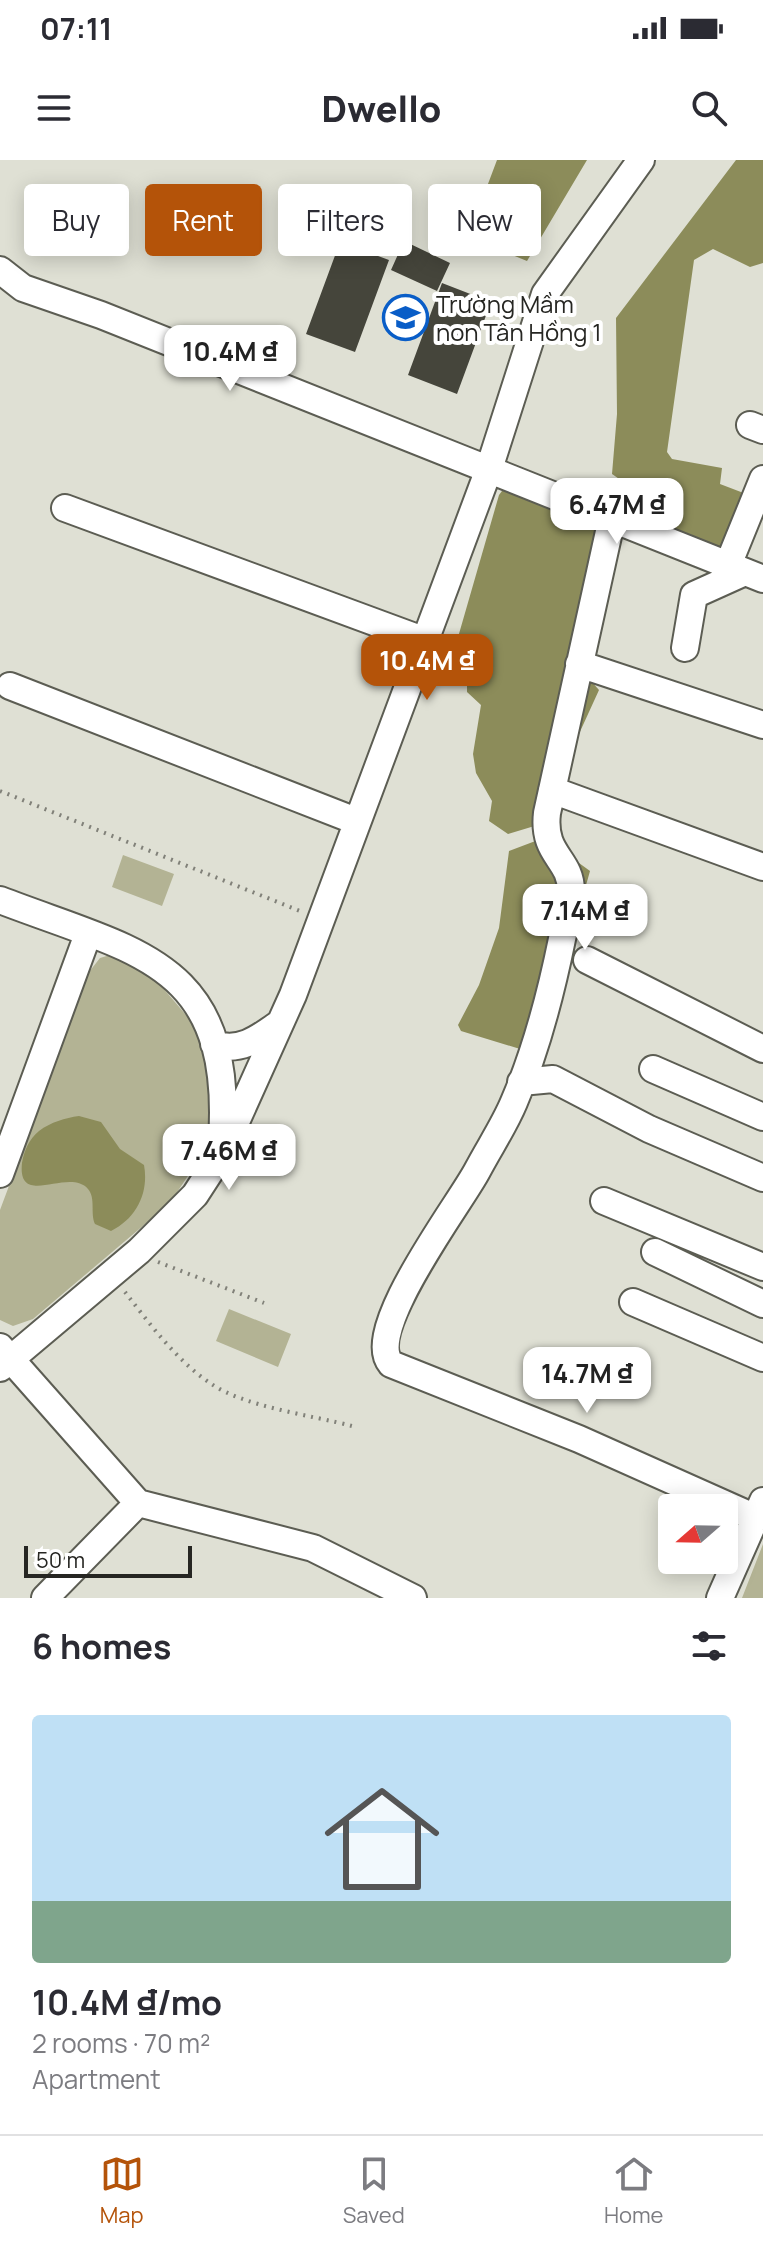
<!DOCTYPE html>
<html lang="en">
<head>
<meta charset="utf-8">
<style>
  :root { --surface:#fff; --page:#f2f2f3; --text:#2b2b33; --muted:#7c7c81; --line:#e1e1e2; --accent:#b45309 }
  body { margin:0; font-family:Manrope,sans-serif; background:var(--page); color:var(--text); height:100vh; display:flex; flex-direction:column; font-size:30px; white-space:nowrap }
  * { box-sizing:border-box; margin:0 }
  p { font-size:26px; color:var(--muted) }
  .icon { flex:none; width:44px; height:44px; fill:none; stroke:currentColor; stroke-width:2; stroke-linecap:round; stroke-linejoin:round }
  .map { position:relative; height:1438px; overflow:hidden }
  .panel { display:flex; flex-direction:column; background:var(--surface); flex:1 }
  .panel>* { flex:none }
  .hud { position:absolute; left:24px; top:24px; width:716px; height:72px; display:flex; gap:16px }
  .needle { width:52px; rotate:250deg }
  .fabs { position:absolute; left:658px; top:1334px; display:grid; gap:16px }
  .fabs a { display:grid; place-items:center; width:80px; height:80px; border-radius:8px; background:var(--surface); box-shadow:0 4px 20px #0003; font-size:40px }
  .scale { position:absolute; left:24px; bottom:20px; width:168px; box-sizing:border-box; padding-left:8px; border:4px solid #262622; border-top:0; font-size:22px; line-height:28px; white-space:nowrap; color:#262622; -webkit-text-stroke:6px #fff; paint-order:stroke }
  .price { position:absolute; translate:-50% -68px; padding:0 18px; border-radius:16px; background:#fff; color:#222; font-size:26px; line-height:52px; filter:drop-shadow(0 2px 4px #0008) }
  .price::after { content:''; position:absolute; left:50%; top:48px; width:24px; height:18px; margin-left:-12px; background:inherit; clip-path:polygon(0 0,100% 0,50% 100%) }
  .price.current { background:var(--accent); color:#fff }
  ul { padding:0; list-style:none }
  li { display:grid; align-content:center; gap:16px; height:424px; padding:0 32px }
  li span { display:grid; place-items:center; height:248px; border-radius:8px; color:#555 }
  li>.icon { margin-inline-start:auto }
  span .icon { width:144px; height:144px; fill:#fffc; stroke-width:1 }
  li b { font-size:34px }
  h2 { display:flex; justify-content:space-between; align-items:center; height:96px; padding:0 32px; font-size:34px }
  .tag { padding:0 28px; border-radius:8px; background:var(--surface); box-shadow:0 4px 20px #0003; font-size:28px; line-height:72px }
  .tag.current { background:var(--accent); color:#fff }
  .status { display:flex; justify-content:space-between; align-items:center; height:56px; padding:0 40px; background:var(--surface); direction:ltr }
  .status svg { height:22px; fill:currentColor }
  header { display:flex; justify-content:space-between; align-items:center; height:104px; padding:0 32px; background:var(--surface); font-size:36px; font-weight:800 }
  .tab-bar { display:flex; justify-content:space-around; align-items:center; height:112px; border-top:2px solid var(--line); background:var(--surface); font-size:22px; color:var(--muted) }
  .tab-bar a { display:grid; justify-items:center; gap:4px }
  .tab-bar .current { color:var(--accent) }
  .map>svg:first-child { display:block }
  .green { fill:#b3b394 }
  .water { fill:#8c8c5a }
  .building { fill:#45453b }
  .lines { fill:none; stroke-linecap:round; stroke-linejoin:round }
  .minor-casing { stroke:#5c5d53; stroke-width:30 }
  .path { stroke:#818179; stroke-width:4; stroke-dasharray:2 6; stroke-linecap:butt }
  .minor { stroke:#fff; stroke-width:26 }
  .labels { text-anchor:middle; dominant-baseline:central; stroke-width:8; stroke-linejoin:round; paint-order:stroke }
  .poi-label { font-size:24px; fill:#262622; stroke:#fff; text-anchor:start }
</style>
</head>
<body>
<div class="status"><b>07:11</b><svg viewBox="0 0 49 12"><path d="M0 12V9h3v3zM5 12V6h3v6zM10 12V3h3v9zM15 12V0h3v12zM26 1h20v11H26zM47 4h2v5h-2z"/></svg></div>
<header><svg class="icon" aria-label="menu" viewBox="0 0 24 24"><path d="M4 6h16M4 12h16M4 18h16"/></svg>Dwello<svg class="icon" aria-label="search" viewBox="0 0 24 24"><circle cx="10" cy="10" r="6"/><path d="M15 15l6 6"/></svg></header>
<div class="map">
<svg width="763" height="1438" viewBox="0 0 763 1438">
  <rect width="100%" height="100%" fill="#dfe0d4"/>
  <path class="green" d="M123 695 174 714 162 746 112 727Z
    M110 795 151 814 192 862 207 902 211 948 207 974 203 993 170 1043 33 1159 13 1166 0 1160V1050L89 812 100 798Z
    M229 1149 291 1174 278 1207 216 1181Z
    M763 1384V1438H742Z"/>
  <path class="water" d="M497 0H587L527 101 468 77Z
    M736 0H763V103L750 107 713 89 694 100 667 292 672 299 722 308 720 324 754 337 731 393 616 344 625 323 612 314 617 254 616 158Z
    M505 327 607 370 583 512 599 530 573 587 561 658 508 674 489 661 492 641 476 613 473 594 481 545 467 532V522L455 515 450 505 499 335Z
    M546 677 567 687 568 695 590 711 552 847 533 893 461 871 458 865 479 825 499 768 509 691Z
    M79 956 101 962 120 989 144 1005C149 1032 137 1058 111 1071L95 1064C90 1053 96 1038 88 1029 69 1007 17 1049 22 1003 24 991 29 979 39 971 51 962 65 958 79 956Z"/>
  <path class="building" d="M404 81 450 103 437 131 391 110Z
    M340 82 389 100 355 192 306 174Z
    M442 123 491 142 457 234 408 215Z"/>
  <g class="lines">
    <defs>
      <path id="minor" d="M0 110 23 128 101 155 763 419
        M750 265 763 270
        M65 348 423 480
        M612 358 547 653C542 696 571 698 571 731 571 746 565 764 562 779 551 833 536 891 514 942 504 966 489 988 477 1011 459 1045 362 1171 391 1204L579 1279 756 1358
        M728 405 763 319
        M685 488 694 435 745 412
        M579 504 763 565
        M10 526 356 661
        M552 630 763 707
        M0 740C138 793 234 801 222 981
        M587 800 763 889
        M214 884C240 893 259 878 280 863
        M653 909 763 957
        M521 922 553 919 649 969 763 1018
        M0 1014 88 774
        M604 1041 763 1107
        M655 1092 763 1144
        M633 1142 763 1198
        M0 1187 138 1343 313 1388 413 1438
        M0 1208 139 1091 195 1035 221 995 293 835 489 309 545 134 641 0
        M45 1438 138 1343
        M720 1438 763 1341"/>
    </defs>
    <use href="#minor" class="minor-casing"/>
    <path class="path" d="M0 631 300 751
      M158 1102 264 1143
      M125 1132C149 1163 177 1201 210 1223 244 1247 311 1255 352 1266"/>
    <use href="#minor" class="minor"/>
  </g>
  <defs>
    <symbol id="school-ring" viewBox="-11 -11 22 22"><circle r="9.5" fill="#fff" stroke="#095dc7" stroke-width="1.5"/><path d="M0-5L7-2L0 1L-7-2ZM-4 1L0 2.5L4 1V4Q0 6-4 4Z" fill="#095dc7"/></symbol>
  </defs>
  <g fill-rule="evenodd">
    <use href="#school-ring" x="380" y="132" width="51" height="51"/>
  </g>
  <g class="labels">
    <g class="poi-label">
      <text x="436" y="143">Trường Mầm<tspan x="436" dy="28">non Tân Hồng 1</tspan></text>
    </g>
  </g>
</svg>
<div class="fabs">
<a><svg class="needle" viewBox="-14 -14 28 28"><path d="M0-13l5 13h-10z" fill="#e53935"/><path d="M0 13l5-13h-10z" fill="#7c7c81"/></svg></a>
</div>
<div class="scale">50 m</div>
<b class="price" style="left:230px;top:233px">10.4M ₫</b>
<b class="price" style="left:617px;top:386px">6.47M ₫</b>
<b class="price current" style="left:427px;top:542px">10.4M ₫</b>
<b class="price" style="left:585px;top:792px">7.14M ₫</b>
<b class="price" style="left:229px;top:1032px">7.46M ₫</b>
<b class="price" style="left:587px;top:1255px">14.7M ₫</b>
<div class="hud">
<a class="tag">Buy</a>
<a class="tag current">Rent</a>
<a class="tag">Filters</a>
<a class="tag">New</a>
</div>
</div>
<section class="panel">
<h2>6 homes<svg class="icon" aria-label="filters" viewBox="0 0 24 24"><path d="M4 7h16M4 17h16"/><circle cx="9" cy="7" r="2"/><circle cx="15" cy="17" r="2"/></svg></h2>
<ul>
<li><span style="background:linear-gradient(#bfe0f5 75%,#7fa58c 0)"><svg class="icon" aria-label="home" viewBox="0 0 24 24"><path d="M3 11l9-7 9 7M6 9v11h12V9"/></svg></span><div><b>10.4M ₫/mo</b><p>2 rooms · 70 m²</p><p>Apartment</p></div></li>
</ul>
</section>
<nav class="tab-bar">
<a class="current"><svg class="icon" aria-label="map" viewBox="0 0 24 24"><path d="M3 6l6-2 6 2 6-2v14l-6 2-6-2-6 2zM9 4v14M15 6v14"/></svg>Map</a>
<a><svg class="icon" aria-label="saved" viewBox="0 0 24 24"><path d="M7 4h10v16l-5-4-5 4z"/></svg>Saved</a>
<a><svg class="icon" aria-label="home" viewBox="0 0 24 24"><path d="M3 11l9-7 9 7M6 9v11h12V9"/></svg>Home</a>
</nav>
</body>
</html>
